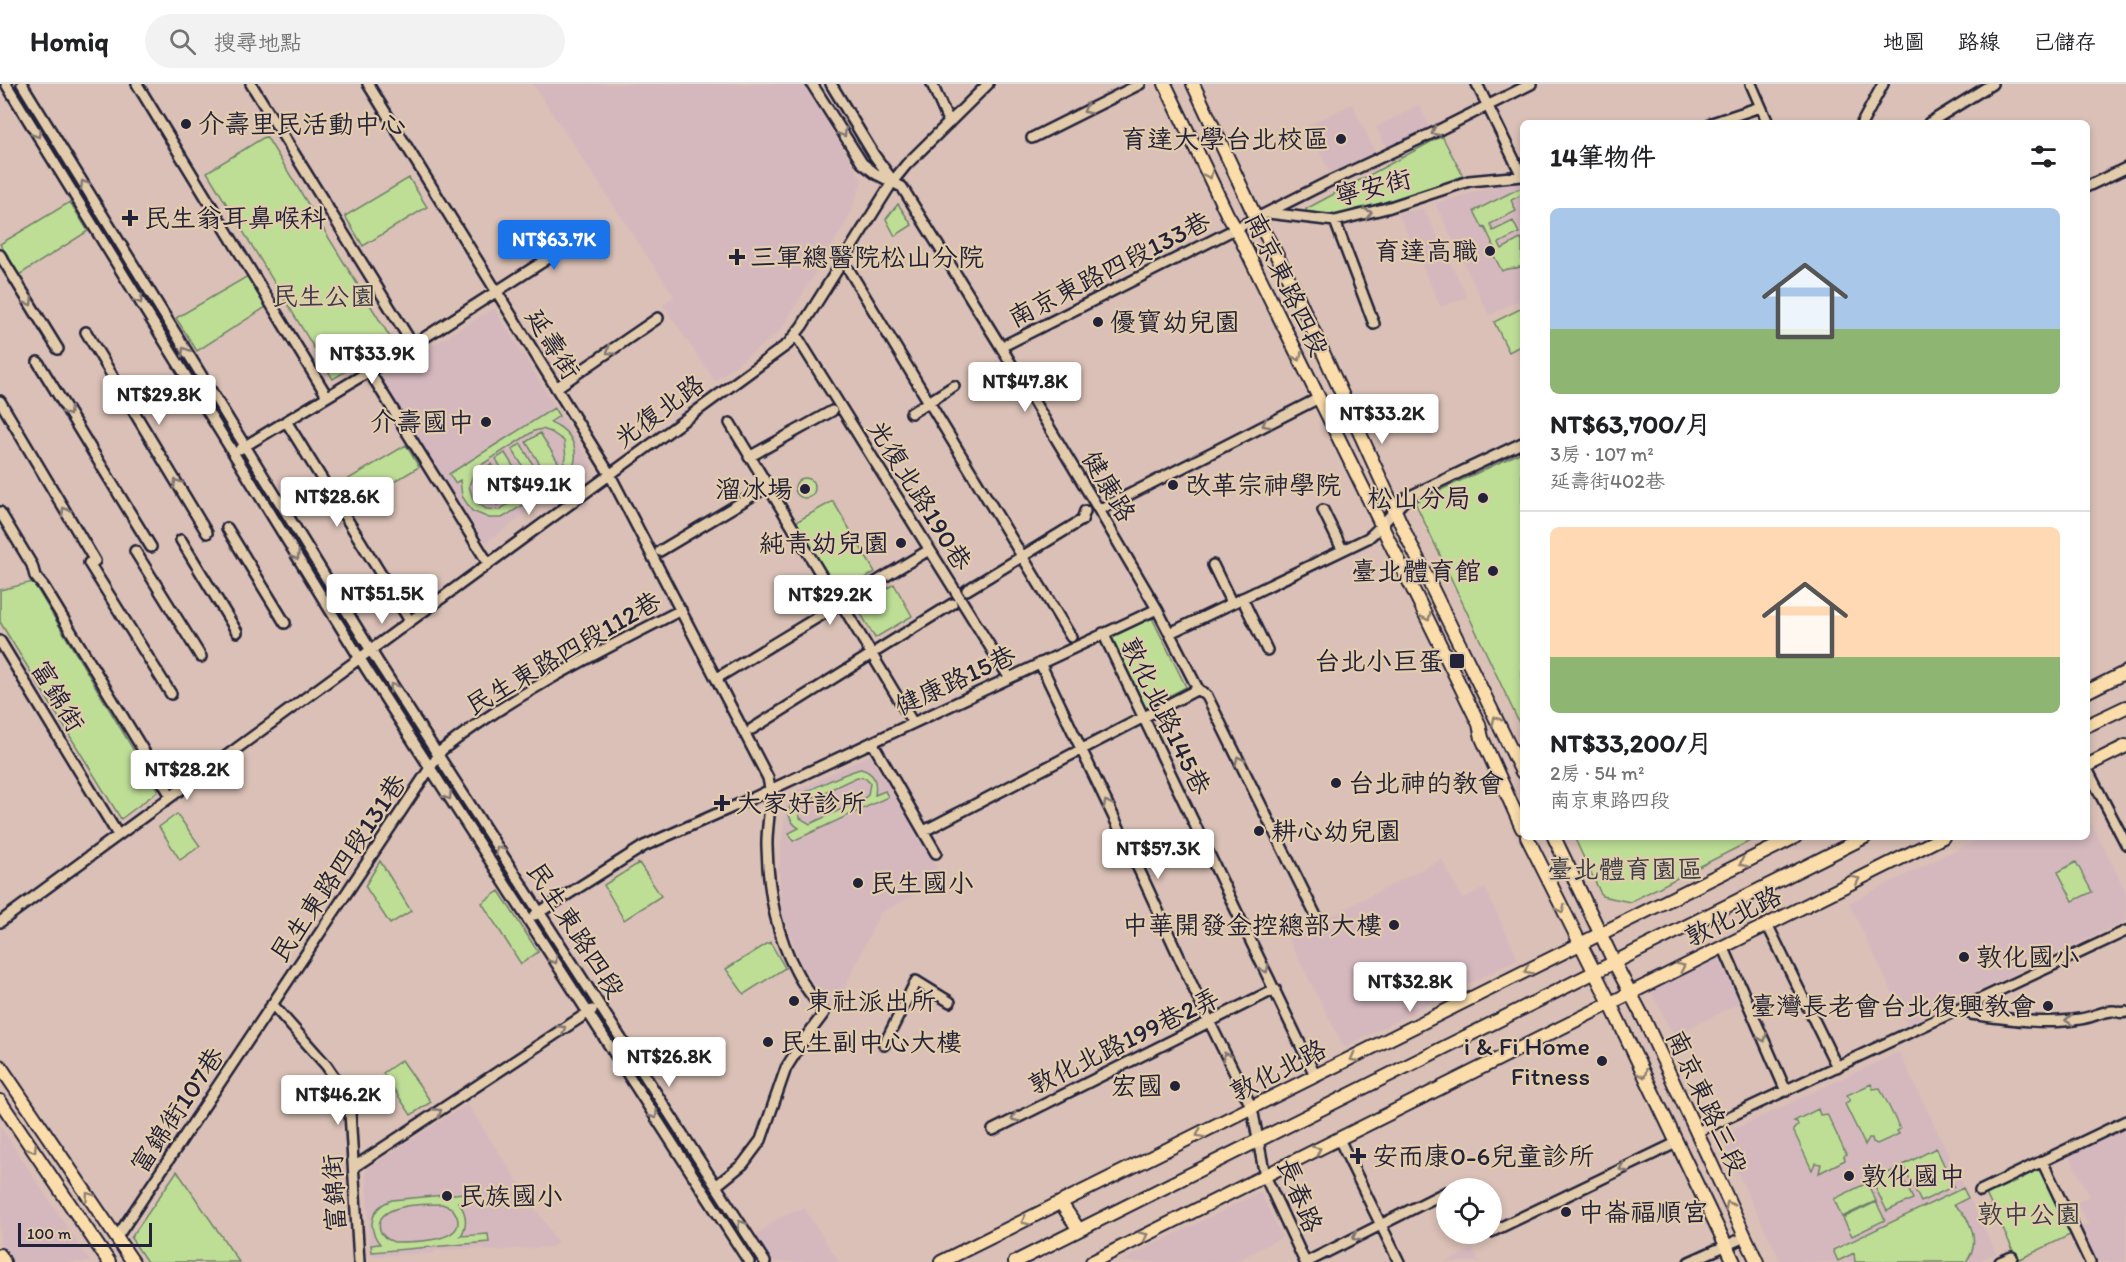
<!DOCTYPE html>
<html lang="zh-TW">
<head>
<meta charset="utf-8">
<style>
  :root { --surface:#fff; --page:#f2f2f2; --text:#202124; --muted:#757577; --line:#e0e0e0; --accent:#1a73e8 }
  body { margin:0; font-family:Itim,"LXGW WenKai TC",sans-serif; background:var(--page); color:var(--text); height:100vh; display:flex; flex-direction:column; font-size:22px; white-space:nowrap }
  * { box-sizing:border-box; margin:0 }
  p { font-size:20px; color:var(--muted) }
  .icon { flex:none; width:33px; height:33px; fill:none; stroke:currentColor; stroke-width:2; stroke-linecap:round; stroke-linejoin:round }
  .map { position:relative; flex:1; overflow:hidden }
  .panel { position:absolute; left:1520px; top:36px; width:570px; height:720px; display:flex; flex-direction:column; background:var(--surface); border-radius:9px; box-shadow:0 3px 9px #0003 }
  .panel>* { flex:none }
  .tools { position:absolute; left:1436px; top:1094px; display:grid; gap:12px }
  .tools a { display:grid; place-items:center; width:66px; height:66px; border-radius:50%; background:var(--surface); box-shadow:0 3px 9px #0003; font-size:30px }
  .scale { position:absolute; left:18px; bottom:15px; width:134px; box-sizing:border-box; padding-left:6px; border:3px solid #22223b; border-top:0; font-size:16px; line-height:21px; white-space:nowrap; color:#22223b; -webkit-text-stroke:4px #e3ccac; paint-order:stroke }
  .price { position:absolute; translate:-50% -51px; padding:0 14px; border-radius:6px; background:#fff; color:#222; font-size:20px; line-height:39px; filter:drop-shadow(0 2px 3px #0008) }
  .price::after { content:''; position:absolute; left:50%; top:36px; width:18px; height:14px; margin-left:-9px; background:inherit; clip-path:polygon(0 0,100% 0,50% 100%) }
  .price.selected { background:var(--accent); color:#fff }
  ul { padding:0; list-style:none }
  li { display:grid; align-content:center; gap:12px; height:318px; padding:0 30px }
  li+li { border-top:2px solid var(--line) }
  li span { display:grid; place-items:center; height:186px; border-radius:9px; color:#555 }
  li>.icon { margin-inline-start:auto }
  span .icon { width:108px; height:108px; fill:#fffc; stroke-width:1 }
  li b { font-size:26px }
  h2 { display:flex; justify-content:space-between; align-items:center; height:72px; padding:0 30px; font-size:26px }
  header { display:flex; align-items:center; gap:36px; box-sizing:border-box; height:84px; padding:0 30px; background:var(--surface); border-bottom:2px solid var(--line) }
  header strong { font-size:28px }
  nav { display:flex; gap:33px; margin-inline-start:auto; font-size:21px }
  .search { width:420px; height:54px; background:var(--page); display:flex; align-items:center; gap:15px; box-sizing:border-box; padding:0 21px; border-radius:33px; color:var(--muted); font-size:22px }
  .map>svg:first-child { display:block }
  .built { fill:#d4b8be }
  .green { fill:#bede96; stroke:#708068; stroke-width:1.5; fill-rule:evenodd }
  .lines { fill:none; stroke-linecap:round; stroke-linejoin:round }
  .minor-casing { stroke:#22223b; stroke-width:14 }
  .major-casing { stroke:#22223b; stroke-width:16 }
  .minor { stroke:#e3ccac; stroke-width:9 }
  .major { stroke:#faddab; stroke-width:12 }
  .oneway { stroke:#827774 }
  .oneway2 { stroke:#8e8073 }
  .poi-dot { fill:#22223b; stroke:#e3ccac; stroke-width:2 }
  .labels { text-anchor:middle; dominant-baseline:central; stroke-width:4.5; stroke-linejoin:round; paint-order:stroke }
  .poi-label { font-size:26px; fill:#22223b; stroke:#e3ccac; text-anchor:start }
  .street-label { font-size:26px; fill:#22223b; stroke:#e3ccac }
  .park-label { font-size:26px; fill:#393e49; stroke:#e3ccac }
</style>
</head>
<body>
<header>
<strong>Homiq</strong>
<div class="search"><svg class="icon" aria-label="search" viewBox="0 0 24 24"><circle cx="10" cy="10" r="6"/><path d="M15 15l6 6"/></svg>搜尋地點</div>
<nav><a>地圖</a><a>路線</a><a>已儲存</a></nav>
</header>
<div class="map">
<svg width="2126" height="1178" viewBox="0 0 2126 1178">
  <rect width="100%" height="100%" fill="#dac0b6"/>
  <filter id="ink" filterUnits="userSpaceOnUse"><feTurbulence type="fractalNoise" baseFrequency=".0167" numOctaves="2"/><feDisplacementMap in="SourceGraphic" scale="12" xChannelSelector="R" yChannelSelector="G"/><feConvolveMatrix kernelMatrix="1 2 1 2 8 2 1 2 1" color-interpolation-filters="sRGB"/></filter>
  <g filter="url(#ink)">
    <path class="built" d="M533 0H804L862 96 848 135 780 247 715 297 663 221 674 212Z
      M1352 20 1375 68 1330 89 1307 42Z
      M1419 21 1430 44 1387 64 1376 43Z
      M1522 95V215L1489 231 1435 119Z
      M1424 125 1467 213 1441 223 1398 129Z
      M494 224 592 382 485 459 380 294Z
      M870 671 943 795 880 829 834 926 829 921 802 882 782 827 779 786 787 711Z
      M2087 731 2126 808V836L1908 941 1849 819 1970 759 1986 753H2086Z
      M1442 775 1462 815 1485 804 1518 875 1344 963 1288 854Z
      M1717 872 1741 918 1674 952 1651 907Z
      M1899 968 1996 1169 1976 1178H1781L1720 1052Z
      M467 1020 558 1159 551 1163 485 1167 484 1164 461 1165 435 1167 434 1169 374 1172 370 1169 366 1088 369 1083Z
      M0 1042 90 1178H0Z
      M2126 1042V1178H2094L2078 1145 2088 1140 2076 1119 2090 1112 2068 1070Z
      M1260 1108 1282 1153 1235 1178H1119Z
      M804 1124 839 1178H773L756 1151 781 1133Z
      M1473 1165 1479 1178H1446L1470 1166Z"/>
    <path class="green" d="M266 52 393 258 333 295 207 88Z
      M1442 52 1464 94 1355 127 1336 131 1306 129V125Z
      M409 94 427 123 363 162 345 132Z
      M1518 105H1522V111L1511 116 1516 127 1490 140 1493 147 1513 137 1519 149 1499 159 1502 165 1522 154V182C1515 186 1508 183 1502 187L1493 170 1496 167 1485 143 1483 144 1474 127Z
      M70 118 88 147 19 191 0 160Z
      M898 120 912 141 895 152 886 135Z
      M248 192 266 223 197 267 176 234Z
      M1522 224V261L1509 268 1494 238Z
      M554 324 559 332 550 338C575 348 583 372 567 394L502 434H489L472 427 462 412 460 396 455 399 449 390ZM542 345 551 348 564 357 566 374 559 388 499 426 486 425 473 415 469 402 475 385 534 347Z
      M540 349 560 381 546 390 526 358Z
      M521 360 535 384 527 389 512 365Z
      M406 361 419 383 358 419 345 397Z
      M1522 368V645L1415 418Z
      M505 369 521 395 511 401 496 375Z
      M491 380 511 412 497 421 477 389Z
      M795 404a10 10 0 1 1 20 0a10 10 0 1 1-20 0Z
      M833 417 875 488 839 510 796 438Z
      M33 498 158 707 121 735 0 538V506Z
      M894 500 912 532 875 554 857 523Z
      M1152 534 1186 603 1146 624 1112 553Z
      M861 685C875 689 877 698 875 711L885 707 888 713 793 757 789 749 799 744C789 738 785 726 794 716 800 709 850 687 861 685ZM857 693 865 694 870 699 868 711 863 715 810 740 800 734 798 727 801 719Z
      M177 730 200 762 180 776 159 743Z
      M1574 753H1758L1630 818 1602 812Z
      M380 777 411 827 390 840 365 802Z
      M2076 778 2092 808 2073 817 2058 788Z
      M639 779 661 812 624 836 604 801Z
      M499 807 538 868 521 880 482 819Z
      M770 858 785 884 744 910 726 885Z
      M402 976 431 1018 411 1031 383 989Z
      M1871 1000 1873 1005 1880 1004 1900 1045 1897 1047 1899 1050 1877 1060 1873 1058 1872 1054H1869L1865 1061 1845 1020 1850 1016 1847 1011Z
      M1818 1025 1820 1031 1827 1030 1846 1070 1844 1072 1845 1076 1819 1089 1821 1080 1815 1079 1812 1086 1793 1046 1798 1041 1797 1038 1794 1037Z
      M1936 1064 1954 1102 1921 1118 1903 1081Z
      M1898 1084 1913 1115 1887 1127 1872 1097Z
      M2040 1084 2072 1150 2018 1176 1986 1110Z
      M177 1087 239 1178H147L131 1154Z
      M1867 1099 1876 1117 1842 1133 1834 1115Z
      M1963 1104 1968 1114 1954 1121C1972 1135 1981 1159 1966 1178H1855L1854 1169 1838 1177 1833 1166Z
      M464 1109 469 1117 458 1118C467 1129 468 1140 461 1152L488 1150 489 1158 372 1168 371 1161 380 1160C366 1143 371 1123 392 1116ZM442 1120 452 1124C478 1159 413 1158 394 1158 388 1156 382 1153 380 1146 373 1119 426 1120 442 1120Z
      M1876 1118 1885 1136 1852 1152 1843 1134Z"/>
    <g class="lines">
      <defs>
        <path id="minor" d="M6 0 367 586 749 1178
          M22 0 378 578 765 1178
          M137 0 327 312
          M251 0 413 261
          M368 0 609 389 768 694C774 716 766 740 767 763 768 804 776 850 796 887 803 902 815 915 824 929L803 957 786 984 761 1056 743 1080 716 1102
          M812 0 862 79 876 90 902 103 998 258 1099 426 1157 525 1198 605 1207 612 1317 834
          M831 0 874 71 893 97
          M932 0 949 39
          M1751 0 1768 39
          M1712 39 1760 23
          M1862 39 1883 0
          M1929 39 1992 0
          M1032 54 1140 0
          M2086 103 2126 84
          M1268 129 1335 137 1387 124 1469 97 1522 92 1477 0
          M1335 137 1374 240
          M0 171 58 265
          M849 186 1071 553
          M86 248 207 449
          M796 251 1009 593
          M1001 263 1328 98 1437 47 1531 0
          M38 278 151 463
          M369 287 488 479
          M556 304 658 234
          M0 317 95 477
          M911 329 954 302
          M286 337 410 537
          M730 339 835 514
          M240 365 413 261 597 143
          M749 373 832 327
          M1099 426 1319 314
          M1323 426 1340 461
          M0 428 32 481 35 492 44 503 171 712
          M227 444 285 539
          M181 456 237 548
          M135 467 201 573
          M660 467 767 403
          M89 479 171 610
          M1213 481 1229 514
          M967 506 1082 436 1085 427
          M1242 514 1267 566
          M841 519 913 639
          M1103 549 1316 993
          M1170 549 1368 454C1383 442 1394 426 1408 413L1522 359
          M0 557 118 751
          M878 566 952 520
          M1040 579 1141 790 1206 931 1252 1024 1265 1092 1305 1178
          M717 594 929 466
          M752 645 867 573
          M872 658 936 769
          M2086 683 2126 760
          M924 747 1198 605
          M535 831 644 762 753 714 1157 525
          M0 838 788 260 802 242 893 97 906 81 988 0
          M1767 840 1837 983
          M1723 862 1786 1007
          M272 920 326 981 337 997 350 1028 359 1178
          M1971 930C2007 935 2044 941 2080 935 2091 934 2102 927 2113 927 2118 927 2120 930 2126 928
          M884 961 916 897 950 918
          M993 1046 1275 905
          M1697 1048 2126 847
          M1339 1055 1399 1178
          M2042 1077 2090 1178
          M354 1083 592 926
          M1980 1107 2126 1037
          M1491 1148 1676 1059
          M117 1153 442 666C515 609 599 568 681 526
          M1307 1178 1446 1108
          M1689 1178 1745 1153
          M2000 1178 2012 1173"/>
        <path id="major" d="M1165 0 1227 130 1236 145 1479 640 1482 654 1522 744
          M1193 0 1256 134 1272 162 1296 209 1408 455 1522 688
          M2086 608 2126 588
          M2086 642 2126 623
          M2086 682 2126 662
          M1527 753 1610 919 1734 1178
          M1554 753 1614 878 1644 935 1757 1178
          M0 982 133 1178
          M0 1017 109 1178
          M1061 1119 1079 1146
          M0 1171 4 1178
          M941 1178 1795 753
          M1015 1178 1865 753
          M1092 1178 1943 753"/>
      </defs>
      <use href="#minor" class="minor-casing"/>
      <use href="#major" class="major-casing"/>
      <use href="#minor" class="minor"/>
      <use href="#major" class="major"/>
    </g>
    <defs><path id="oneway-chevron" d="M-2-3.5L2.5 0L-2 3.5" fill="none" stroke-width="1.6" stroke-linecap="round" stroke-linejoin="round" transform="scale(1.5)"/></defs>
    <g class="oneway">
      <use href="#oneway-chevron" transform="translate(1087 26) rotate(153)"/>
      <use href="#oneway-chevron" transform="translate(1435 48) rotate(152)"/>
      <use href="#oneway-chevron" transform="translate(843 49) rotate(58)"/>
      <use href="#oneway-chevron" transform="translate(37 50) rotate(59)"/>
      <use href="#oneway-chevron" transform="translate(84 100) rotate(-121)"/>
      <use href="#oneway-chevron" transform="translate(1368 129) rotate(-13)"/>
      <use href="#oneway-chevron" transform="translate(139 216) rotate(58)"/>
      <use href="#oneway-chevron" transform="translate(29 218) rotate(58)"/>
      <use href="#oneway-chevron" transform="translate(185 267) rotate(-122)"/>
      <use href="#oneway-chevron" transform="translate(610 267) rotate(146)"/>
      <use href="#oneway-chevron" transform="translate(68 328) rotate(58)"/>
      <use href="#oneway-chevron" transform="translate(1266 340) rotate(153)"/>
      <use href="#oneway-chevron" transform="translate(177 399) rotate(-121)"/>
      <use href="#oneway-chevron" transform="translate(65 427) rotate(-121)"/>
      <use href="#oneway-chevron" transform="translate(296 472) rotate(58)"/>
      <use href="#oneway-chevron" transform="translate(393 603) rotate(-123)"/>
      <use href="#oneway-chevron" transform="translate(1239 676) rotate(-116)"/>
      <use href="#oneway-chevron" transform="translate(448 712) rotate(57)"/>
      <use href="#oneway-chevron" transform="translate(1107 720) rotate(-115)"/>
      <use href="#oneway-chevron" transform="translate(499 766) rotate(-123)"/>
      <use href="#oneway-chevron" transform="translate(554 876) rotate(57)"/>
      <use href="#oneway-chevron" transform="translate(1265 885) rotate(65)"/>
      <use href="#oneway-chevron" transform="translate(2069 936) rotate(176)"/>
      <use href="#oneway-chevron" transform="translate(562 945) rotate(-33)"/>
      <use href="#oneway-chevron" transform="translate(1763 954) rotate(66)"/>
      <use href="#oneway-chevron" transform="translate(1226 972) rotate(-116)"/>
      <use href="#oneway-chevron" transform="translate(438 1028) rotate(-33)"/>
      <use href="#oneway-chevron" transform="translate(654 1031) rotate(57)"/>
      <use href="#oneway-chevron" transform="translate(1015 1034) rotate(154)"/>
      <use href="#oneway-chevron" transform="translate(1623 1084) rotate(155)"/>
      <use href="#oneway-chevron" transform="translate(741 1140) rotate(-123)"/>
      <use href="#oneway-chevron" transform="translate(1356 1153) rotate(153)"/>
    </g>
    <g class="oneway2">
      <use href="#oneway-chevron" transform="translate(1209 91) rotate(65)"/>
      <use href="#oneway-chevron" transform="translate(1298 273) rotate(64)"/>
      <use href="#oneway-chevron" transform="translate(1427 533) rotate(64)"/>
      <use href="#oneway-chevron" transform="translate(1496 636) rotate(-116)"/>
      <use href="#oneway-chevron" transform="translate(1743 779) rotate(153)"/>
      <use href="#oneway-chevron" transform="translate(1856 796) rotate(-26)"/>
      <use href="#oneway-chevron" transform="translate(1561 825) rotate(64)"/>
      <use href="#oneway-chevron" transform="translate(1681 883) rotate(-26)"/>
      <use href="#oneway-chevron" transform="translate(1528 886) rotate(153)"/>
      <use href="#oneway-chevron" transform="translate(1354 974) rotate(153)"/>
      <use href="#oneway-chevron" transform="translate(1643 990) rotate(65)"/>
      <use href="#oneway-chevron" transform="translate(1200 1050) rotate(154)"/>
      <use href="#oneway-chevron" transform="translate(33 1065) rotate(56)"/>
      <use href="#oneway-chevron" transform="translate(1317 1066) rotate(-26)"/>
      <use href="#oneway-chevron" transform="translate(89 1112) rotate(-125)"/>
      <use href="#oneway-chevron" transform="translate(1729 1121) rotate(-116)"/>
      <use href="#oneway-chevron" transform="translate(1025 1137) rotate(154)"/>
      <use href="#oneway-chevron" transform="translate(1144 1152) rotate(-27)"/>
    </g>
  </g>
  <g class="poi-dot">
    <circle cx="186" cy="40" r="6"/>
    <circle cx="1341" cy="55" r="6"/>
    <path d="M127 125h6v6h6v6h-6v6h-6v-6h-6v-6h6z"/>
    <circle cx="1490" cy="167" r="6"/>
    <path d="M734 164h6v6h6v6h-6v6h-6v-6h-6v-6h6z"/>
    <circle cx="1098" cy="238" r="6"/>
    <circle cx="486" cy="338" r="6"/>
    <circle cx="1173" cy="401" r="6"/>
    <circle cx="805" cy="405" r="6"/>
    <circle cx="1483" cy="414" r="6"/>
    <circle cx="901" cy="459" r="6"/>
    <circle cx="1493" cy="487" r="6"/>
    <rect x="1449" y="569" width="16" height="16" rx="3"/>
    <circle cx="1336" cy="699" r="6"/>
    <path d="M719 710h6v6h6v6h-6v6h-6v-6h-6v-6h6z"/>
    <circle cx="1259" cy="747" r="6"/>
    <circle cx="858" cy="799" r="6"/>
    <circle cx="1394" cy="841" r="6"/>
    <circle cx="1964" cy="873" r="6"/>
    <circle cx="794" cy="917" r="6"/>
    <circle cx="2048" cy="922" r="6"/>
    <circle cx="768" cy="958" r="6"/>
    <circle cx="1602" cy="977" r="6"/>
    <circle cx="1175" cy="1002" r="6"/>
    <path d="M1355 1063h6v6h6v6h-6v6h-6v-6h-6v-6h6z"/>
    <circle cx="1849" cy="1092" r="6"/>
    <circle cx="447" cy="1112" r="6"/>
    <circle cx="1566" cy="1128" r="6"/>
  </g>
  <g class="labels">
    <g class="poi-label">
      <text x="198" y="40">介壽里民活動中心</text>
      <text x="1329" y="55" text-anchor="end">育達大學台北校區</text>
      <text x="144" y="134">民生翁耳鼻喉科</text>
      <text x="1478" y="167" text-anchor="end">育達高職</text>
      <text x="750" y="173">三軍總醫院松山分院</text>
      <text x="1110" y="238">優寶幼兒園</text>
      <text x="474" y="338" text-anchor="end">介壽國中</text>
      <text x="1185" y="401">改革宗神學院</text>
      <text x="793" y="405" text-anchor="end">溜冰場</text>
      <text x="1471" y="414" text-anchor="end">松山分局</text>
      <text x="889" y="459" text-anchor="end">純青幼兒園</text>
      <text x="1481" y="487" text-anchor="end">臺北體育館</text>
      <text x="1444" y="577" text-anchor="end">台北小巨蛋</text>
      <text x="1348" y="699">台北神的教會</text>
      <text x="736" y="719">大家好診所</text>
      <text x="1271" y="747">耕心幼兒園</text>
      <text x="870" y="799">民生國小</text>
      <text x="1382" y="841" text-anchor="end">中華開發金控總部大樓</text>
      <text x="1976" y="873">敦化國小</text>
      <text x="806" y="917">東社派出所</text>
      <text x="2036" y="922" text-anchor="end">臺灣長老會台北復興教會</text>
      <text x="780" y="958">民生副中心大樓</text>
      <text x="1590" y="962" text-anchor="end">i &amp; Fi Home<tspan x="1590" dy="30">Fitness</tspan></text>
      <text x="1163" y="1002" text-anchor="end">宏國</text>
      <text x="1372" y="1072">安而康0-6兒童診所</text>
      <text x="1861" y="1092">敦化國中</text>
      <text x="459" y="1112">民族國小</text>
      <text x="1578" y="1128">中崙福順宮</text>
    </g>
    <g class="street-label">
      <text transform="translate(1373 103) rotate(-14)">寧安街</text>
      <text transform="translate(1109 185) rotate(-27)">南京東路四段133巷</text>
      <text transform="translate(1287 200) rotate(64)">南京東路四段</text>
      <text transform="translate(553 260) rotate(58)">延壽街</text>
      <text transform="translate(659 327) rotate(-36)">光復北路</text>
      <text transform="translate(1109 402) rotate(59)">健康路</text>
      <text transform="translate(920 411) rotate(58)">光復北路190巷</text>
      <text transform="translate(563 569) rotate(-30)">民生東路四段112巷</text>
      <text transform="translate(955 596) rotate(-25)">健康路15巷</text>
      <text transform="translate(58 612) rotate(59)">富錦街</text>
      <text transform="translate(1166 632) rotate(64)">敦化北路145巷</text>
      <text transform="translate(338 784) rotate(-56)">民生東路四段131巷</text>
      <text transform="translate(1733 832) rotate(-26)">敦化北路</text>
      <text transform="translate(576 846) rotate(57)">民生東路四段</text>
      <text transform="translate(1124 957) rotate(-26)">敦化北路199巷2弄</text>
      <text transform="translate(1278 986) rotate(-27)">敦化北路</text>
      <text transform="translate(1707 1018) rotate(65)">南京東路三段</text>
      <text transform="translate(177 1026) rotate(-56)">富錦街107巷</text>
      <text transform="translate(334 1109) rotate(-93)">富錦街</text>
      <text transform="translate(1300 1111) rotate(68)">長春路</text>
    </g>
    <g class="park-label">
      <text x="324" y="212">民生公園</text>
      <text x="1625" y="785">臺北體育園區</text>
      <text x="2029" y="1130">敦中公園</text>
    </g>
  </g>
</svg>
<div class="tools">
<a><svg class="icon" aria-label="locate" viewBox="0 0 24 24"><circle cx="12" cy="12" r="6"/><path d="M12 2v4M12 18v4M2 12h4M18 12h4"/></svg></a>
</div>
<div class="scale">100 m</div>
<b class="price selected" style="left:554px;top:187px">NT$63.7K</b>
<b class="price" style="left:372px;top:301px">NT$33.9K</b>
<b class="price" style="left:1025px;top:329px">NT$47.8K</b>
<b class="price" style="left:159px;top:342px">NT$29.8K</b>
<b class="price" style="left:1382px;top:361px">NT$33.2K</b>
<b class="price" style="left:529px;top:432px">NT$49.1K</b>
<b class="price" style="left:337px;top:444px">NT$28.6K</b>
<b class="price" style="left:382px;top:541px">NT$51.5K</b>
<b class="price" style="left:830px;top:542px">NT$29.2K</b>
<b class="price" style="left:187px;top:717px">NT$28.2K</b>
<b class="price" style="left:1158px;top:796px">NT$57.3K</b>
<b class="price" style="left:1410px;top:929px">NT$32.8K</b>
<b class="price" style="left:669px;top:1004px">NT$26.8K</b>
<b class="price" style="left:338px;top:1042px">NT$46.2K</b>
<section class="panel">
<h2>14筆物件<svg class="icon" aria-label="filters" viewBox="0 0 24 24"><path d="M4 7h16M4 17h16"/><circle cx="9" cy="7" r="2"/><circle cx="15" cy="17" r="2"/></svg></h2>
<ul>
<li><span style="background:linear-gradient(#a9c7e8 65%,#8fb573 0)"><svg class="icon" aria-label="home" viewBox="0 0 24 24"><path d="M3 11l9-7 9 7M6 9v11h12V9"/></svg></span><div><b>NT$63,700/月</b><p>3房 · 107 m²</p><p>延壽街402巷</p></div></li>
<li><span style="background:linear-gradient(#ffd9b3 70%,#8fb573 0)"><svg class="icon" aria-label="home" viewBox="0 0 24 24"><path d="M3 11l9-7 9 7M6 9v11h12V9"/></svg></span><div><b>NT$33,200/月</b><p>2房 · 54 m²</p><p>南京東路四段</p></div></li>
</ul>
</section>
</div>
</body>
</html>
